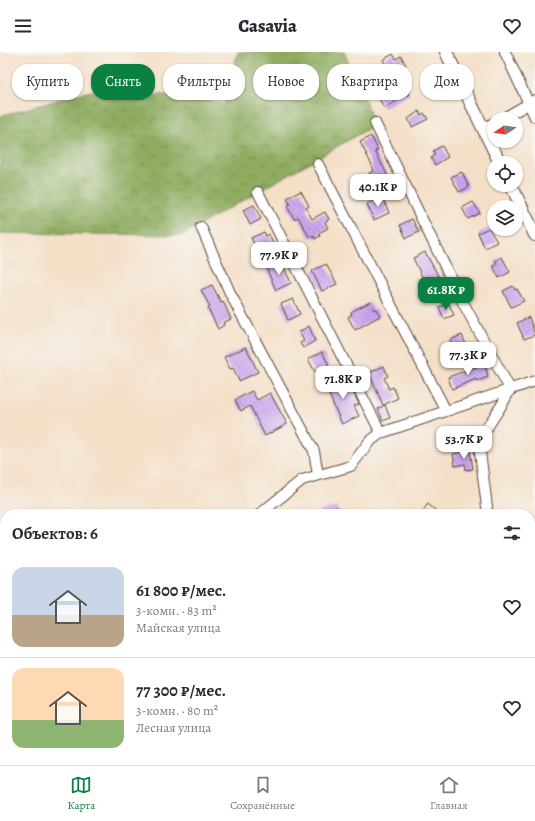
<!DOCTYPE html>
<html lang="ru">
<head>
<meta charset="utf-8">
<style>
  :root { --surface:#fff; --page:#f2f2f3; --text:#2b2b33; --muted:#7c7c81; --line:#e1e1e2; --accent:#0b8043 }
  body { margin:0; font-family:Alegreya,serif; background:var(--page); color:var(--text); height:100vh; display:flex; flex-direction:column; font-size:15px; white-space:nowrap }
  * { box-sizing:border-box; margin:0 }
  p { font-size:13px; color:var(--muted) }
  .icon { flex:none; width:22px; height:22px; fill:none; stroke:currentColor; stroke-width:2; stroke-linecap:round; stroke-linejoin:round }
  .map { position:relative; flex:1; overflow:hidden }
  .sheet { position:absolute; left:0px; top:457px; width:535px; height:256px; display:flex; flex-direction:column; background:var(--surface); border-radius:16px 16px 0 0; box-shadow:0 1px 3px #0004 }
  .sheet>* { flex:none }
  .guide { position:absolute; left:12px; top:12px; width:511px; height:36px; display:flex; gap:8px }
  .needle { width:26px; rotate:257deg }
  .tools { position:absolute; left:487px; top:60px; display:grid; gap:8px }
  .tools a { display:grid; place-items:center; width:36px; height:36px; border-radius:50%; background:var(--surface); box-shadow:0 1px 3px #0004; font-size:20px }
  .price { position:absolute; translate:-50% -34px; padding:0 9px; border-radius:8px; background:#fff; color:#222; font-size:13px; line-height:26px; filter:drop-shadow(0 1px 2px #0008) }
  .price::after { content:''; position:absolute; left:50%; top:24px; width:12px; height:9px; margin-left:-6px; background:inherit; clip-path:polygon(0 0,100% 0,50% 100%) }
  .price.selected { background:var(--accent); color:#fff }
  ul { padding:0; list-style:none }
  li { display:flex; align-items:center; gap:12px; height:100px; padding:0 12px }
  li+li { border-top:1px solid var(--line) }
  li span { display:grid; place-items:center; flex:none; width:112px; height:80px; border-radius:12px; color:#555 }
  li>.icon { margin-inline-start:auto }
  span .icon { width:48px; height:48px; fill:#fffc; stroke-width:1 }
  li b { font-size:17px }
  h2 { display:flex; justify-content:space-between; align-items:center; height:48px; padding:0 12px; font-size:17px }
  .pill { padding:0 14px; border-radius:16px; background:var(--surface); box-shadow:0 1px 3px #0004; font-size:14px; line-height:36px }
  .pill.selected { background:var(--accent); color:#fff }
  header { display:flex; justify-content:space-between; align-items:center; height:52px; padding:0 12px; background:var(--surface); font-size:18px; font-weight:800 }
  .tabs { display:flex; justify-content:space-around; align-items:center; height:56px; border-top:1px solid var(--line); background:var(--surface); font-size:11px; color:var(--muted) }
  .tabs a { display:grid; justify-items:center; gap:2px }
  .tabs .selected { color:var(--accent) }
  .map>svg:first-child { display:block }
  .forest { fill:url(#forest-crowns); stroke:#656b3f }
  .building { fill:url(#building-back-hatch) }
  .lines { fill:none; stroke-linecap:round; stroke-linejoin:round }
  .minor-casing { stroke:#574537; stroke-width:12 }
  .major-casing { stroke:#574537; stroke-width:14 }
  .minor { stroke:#fff; stroke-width:10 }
  .major { stroke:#fff; stroke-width:12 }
</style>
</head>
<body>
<header><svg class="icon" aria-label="menu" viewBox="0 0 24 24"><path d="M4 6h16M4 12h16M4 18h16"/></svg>Casavia<svg class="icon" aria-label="heart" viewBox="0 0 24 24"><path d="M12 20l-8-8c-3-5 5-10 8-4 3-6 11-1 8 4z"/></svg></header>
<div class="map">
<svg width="535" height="713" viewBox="0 0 535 713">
  <defs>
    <pattern id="forest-crowns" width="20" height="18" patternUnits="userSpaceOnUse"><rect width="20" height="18" fill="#8fac60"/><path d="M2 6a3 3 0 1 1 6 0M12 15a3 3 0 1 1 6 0" fill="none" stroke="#768c4f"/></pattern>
    <pattern id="building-back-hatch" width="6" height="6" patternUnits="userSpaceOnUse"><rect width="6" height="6" fill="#cba5ef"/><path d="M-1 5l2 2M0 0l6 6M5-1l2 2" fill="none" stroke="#a687c1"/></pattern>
  </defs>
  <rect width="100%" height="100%" fill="#f6f6f2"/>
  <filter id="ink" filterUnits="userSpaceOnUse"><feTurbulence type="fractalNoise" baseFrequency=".025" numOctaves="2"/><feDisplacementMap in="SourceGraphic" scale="8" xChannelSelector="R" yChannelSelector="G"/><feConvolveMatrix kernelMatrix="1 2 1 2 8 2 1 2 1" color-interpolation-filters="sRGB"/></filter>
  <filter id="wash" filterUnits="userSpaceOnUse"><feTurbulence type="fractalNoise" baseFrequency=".012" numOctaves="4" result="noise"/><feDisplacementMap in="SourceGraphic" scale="16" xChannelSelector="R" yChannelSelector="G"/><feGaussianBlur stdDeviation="0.9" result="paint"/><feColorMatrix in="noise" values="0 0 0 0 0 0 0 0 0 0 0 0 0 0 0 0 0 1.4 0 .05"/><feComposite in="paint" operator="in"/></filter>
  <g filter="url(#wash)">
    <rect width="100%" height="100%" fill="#f4dfc7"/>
    <path class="forest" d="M238 0H344L375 73 182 183 0 181V64L90 39 203 45 224 53Z
      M118 708H503L504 713H118Z"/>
    <g id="blocks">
      <path class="building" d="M393 2 396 7 401 4 406 13 402 16 408 28 404 31 410 42 384 56 374 38 394 27 383 8Z
        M419 59 421 63 424 61 428 67 412 75 408 67Z
        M371 84 378 98 375 99 390 128 377 136 369 121 373 119 371 114 372 113 360 90Z
        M442 94 448 105 435 113 431 106 435 103 433 99Z
        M462 120 469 135 459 140 451 125Z
        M301 139 309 154 306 156 312 167 325 160 329 167 325 170 328 176 319 181 320 184 315 187 314 184 310 186 298 165 294 167 287 154 290 152 287 146Z
        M382 144 389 161 374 168 367 152Z
        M473 150 480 161 468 167 462 156Z
        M254 153 261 167 250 173 243 158Z
        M412 167 419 180 406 186 400 173Z
        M489 176 497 190 485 196 478 181Z
        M264 180 266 184 269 182 275 195 260 203 251 186Z
        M425 200 445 236 431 243 413 206Z
        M502 205 510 220 499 226 493 214 497 212 495 209Z
        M282 211 291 231 276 238 267 218Z
        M326 212 337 232 322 239 312 219Z
        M212 233 221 250 223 249 231 267 223 271 224 273 218 277 208 256 210 255 201 238Z
        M513 234 515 238 517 237 524 249 511 255 503 239Z
        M293 247 300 262 288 268 281 252Z
        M370 250 374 258 376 257 380 264 355 278 348 265 352 263 351 260Z
        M449 252 454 263 444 267 439 255Z
        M529 265 535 283 524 287 517 271Z
        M309 274 315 289 303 296 300 291 304 289 299 280Z
        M462 283 469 300 458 305 450 288Z
        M246 295 258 320 239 329 233 316 230 317 224 305Z
        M322 300 329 313 315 320 308 307Z
        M485 312 488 325 477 329 476 327 452 337 448 325Z
        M384 314 388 324 384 326 389 337 393 335 398 346 383 353 369 321Z
        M339 327 341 332 347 329 359 352 354 354 359 364 342 372 325 334Z
        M252 339 257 348 270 341 287 372 265 384 250 354 241 359 235 348Z
        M385 353 390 366 383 369 378 357Z
        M470 399 473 417 466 418 465 412 455 414 453 402Z
        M428 452 440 462H420Z
        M338 455 339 462H319V459Z"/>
    </g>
  </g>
  <g filter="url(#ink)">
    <use href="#blocks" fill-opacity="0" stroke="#574537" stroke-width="1"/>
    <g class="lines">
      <defs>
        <path id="minor" d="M505 0 535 65
          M502 67 535 48
          M375 71 460 245 510 337C504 352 495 362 487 376 482 383 481 392 480 400L487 455
          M483 76 494 71
          M318 112 446 359
          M258 140 381 381
          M201 175 231 243 314 399 318 423
          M260 462 302 428 351 414 369 390 381 381 535 329
          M530 494 535 493
          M10 713 12 708
          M110 713 112 708"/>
        <path id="major" d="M446 0 500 111
          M511 133 535 183"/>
      </defs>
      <use href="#minor" class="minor-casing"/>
      <use href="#major" class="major-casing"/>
      <use href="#minor" class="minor"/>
      <use href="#major" class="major"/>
    </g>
  </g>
</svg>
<div class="tools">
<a><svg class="needle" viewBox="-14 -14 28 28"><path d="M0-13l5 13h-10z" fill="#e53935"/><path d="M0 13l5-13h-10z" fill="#7c7c81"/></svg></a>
<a><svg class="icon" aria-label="locate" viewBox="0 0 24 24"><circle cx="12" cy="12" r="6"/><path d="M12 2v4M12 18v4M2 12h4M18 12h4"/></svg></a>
<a><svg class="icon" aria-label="layers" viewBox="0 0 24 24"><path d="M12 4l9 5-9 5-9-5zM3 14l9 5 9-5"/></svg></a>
</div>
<b class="price" style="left:378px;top:156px">40.1K ₽</b>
<b class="price" style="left:279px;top:224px">77.9K ₽</b>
<b class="price selected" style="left:446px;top:259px">61.8K ₽</b>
<b class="price" style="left:468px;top:324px">77.3K ₽</b>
<b class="price" style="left:343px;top:348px">71.8K ₽</b>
<b class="price" style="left:464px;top:408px">53.7K ₽</b>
<div class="guide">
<a class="pill">Купить</a>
<a class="pill selected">Снять</a>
<a class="pill">Фильтры</a>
<a class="pill">Новое</a>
<a class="pill">Квартира</a>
<a class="pill">Дом</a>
</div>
<section class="sheet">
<h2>Объектов: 6<svg class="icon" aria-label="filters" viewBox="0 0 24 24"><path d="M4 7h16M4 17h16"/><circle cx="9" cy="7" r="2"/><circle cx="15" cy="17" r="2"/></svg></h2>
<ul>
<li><span style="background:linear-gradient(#c9d6e8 60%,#b9a48a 0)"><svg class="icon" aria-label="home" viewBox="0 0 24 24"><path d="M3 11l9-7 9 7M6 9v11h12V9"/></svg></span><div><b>61 800 ₽/мес.</b><p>3-комн. · 83 m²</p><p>Майская улица</p></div><svg class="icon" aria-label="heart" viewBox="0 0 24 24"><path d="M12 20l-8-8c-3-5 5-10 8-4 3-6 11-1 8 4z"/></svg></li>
<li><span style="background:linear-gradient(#ffd9b3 65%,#8fb573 0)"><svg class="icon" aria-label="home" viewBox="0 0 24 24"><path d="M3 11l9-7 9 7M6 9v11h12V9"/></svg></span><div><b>77 300 ₽/мес.</b><p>3-комн. · 80 m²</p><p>Лесная улица</p></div><svg class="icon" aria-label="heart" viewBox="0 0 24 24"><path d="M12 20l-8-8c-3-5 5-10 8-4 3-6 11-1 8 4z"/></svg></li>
</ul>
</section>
</div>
<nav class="tabs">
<a class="selected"><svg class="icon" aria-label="map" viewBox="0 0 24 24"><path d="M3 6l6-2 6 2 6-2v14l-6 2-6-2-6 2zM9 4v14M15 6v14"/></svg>Карта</a>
<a><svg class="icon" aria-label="saved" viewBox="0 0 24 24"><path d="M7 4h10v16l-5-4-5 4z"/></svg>Сохранённые</a>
<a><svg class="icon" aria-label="home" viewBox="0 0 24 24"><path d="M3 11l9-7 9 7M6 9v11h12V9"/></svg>Главная</a>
</nav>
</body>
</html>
